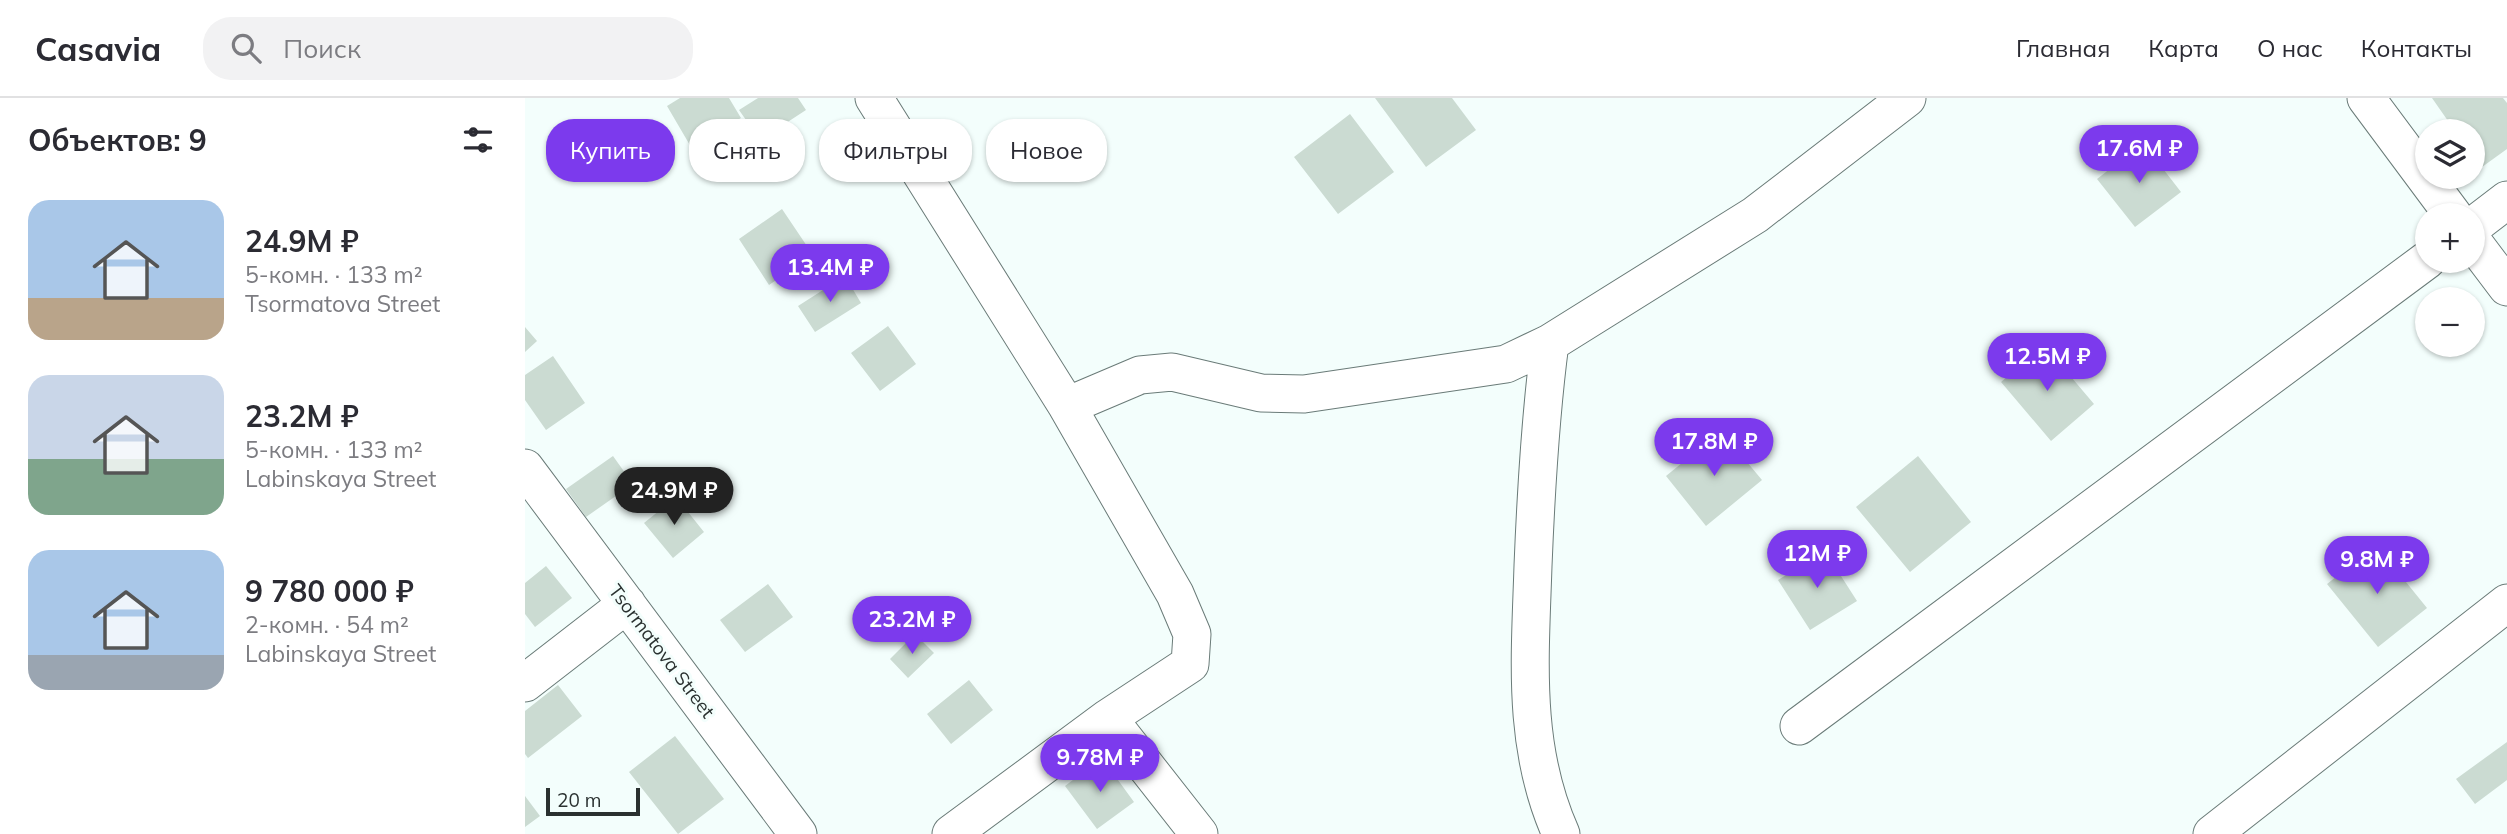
<!DOCTYPE html>
<html lang="ru">
<head>
<meta charset="utf-8">
<style>
  :root { --surface:#fff; --page:#f2f2f3; --text:#2b2b33; --muted:#7c7c81; --line:#e1e1e2; --accent:#7c3aed }
  body { margin:0; font-family:Mulish,sans-serif; background:var(--page); color:var(--text); height:100vh; display:flex; flex-direction:column; font-size:26px; white-space:nowrap }
  * { box-sizing:border-box; margin:0 }
  p { font-size:23px; color:var(--muted) }
  .icon { flex:none; width:38px; height:38px; fill:none; stroke:currentColor; stroke-width:2; stroke-linecap:round; stroke-linejoin:round }
  .map { position:relative; flex:1; overflow:hidden }
  .side { display:flex; flex-direction:column; background:var(--surface); width:525px }
  .side>* { flex:none }
  .top-card { position:absolute; left:21px; top:21px; width:665px; height:63px; display:flex; gap:14px }
  .controls { position:absolute; left:1890px; top:21px; display:grid; gap:14px }
  .controls a { display:grid; place-items:center; width:70px; height:70px; border-radius:50%; background:var(--surface); box-shadow:0 2px 5px #0004; font-size:35px }
  .scale { position:absolute; left:21px; bottom:18px; width:94px; box-sizing:border-box; padding-left:7px; border:4px solid #2a3130; border-top:0; font-size:19px; line-height:24px; white-space:nowrap; color:#2a3130; -webkit-text-stroke:5px #f3fefc; paint-order:stroke }
  .price { position:absolute; translate:-50% -60px; padding:0 16px; border-radius:24px; background:var(--accent); color:#fff; font-size:23px; line-height:46px; filter:drop-shadow(0 2px 4px #0008) }
  .price::after { content:''; position:absolute; left:50%; top:42px; width:21px; height:16px; margin-left:-10px; background:inherit; clip-path:polygon(0 0,100% 0,50% 100%) }
  .price.current { background:#222; color:#fff }
  ul { padding:0; list-style:none }
  li { display:flex; align-items:center; gap:21px; height:175px; padding:0 28px }
  li span { display:grid; place-items:center; flex:none; width:196px; height:140px; border-radius:21px; color:#555 }
  li>.icon { margin-inline-start:auto }
  span .icon { width:84px; height:84px; fill:#fffc; stroke-width:1 }
  li b { font-size:30px }
  h2 { display:flex; justify-content:space-between; align-items:center; height:84px; padding:0 28px; font-size:30px }
  .chip { padding:0 24px; border-radius:28px; background:var(--surface); box-shadow:0 2px 5px #0004; font-size:24px; line-height:63px }
  .chip.current { background:var(--accent); color:#fff }
  header { display:flex; align-items:center; gap:42px; box-sizing:border-box; height:98px; padding:0 35px; background:var(--surface); border-bottom:2px solid var(--line) }
  header strong { font-size:33px }
  nav { display:flex; gap:38px; margin-inline-start:auto; font-size:24px }
  .search { width:490px; height:63px; background:var(--page); display:flex; align-items:center; gap:18px; box-sizing:border-box; padding:0 24px; border-radius:28px; color:var(--muted); font-size:26px }
  main { display:flex; flex:1; min-height:0 }
  .map>svg:first-child { display:block }
  .building { fill:#cbdbd2 }
  .lines { fill:none; stroke-linecap:round; stroke-linejoin:round }
  .minor-casing { stroke:#6a7b78; stroke-width:39 }
  .minor { stroke:#fff; stroke-width:37 }
  .labels { text-anchor:middle; dominant-baseline:central; stroke-width:6; stroke-linejoin:round; paint-order:stroke }
  .street-label { font-size:19px; fill:#2a3130; stroke:#f3fefc }
</style>
</head>
<body>
<header>
<strong>Casavia</strong>
<div class="search"><svg class="icon" aria-label="search" viewBox="0 0 24 24"><circle cx="10" cy="10" r="6"/><path d="M15 15l6 6"/></svg>Поиск</div>
<nav><a>Главная</a><a>Карта</a><a>О нас</a><a>Контакты</a></nav>
</header>
<main>
<section class="side">
<h2>Объектов: 9<svg class="icon" aria-label="filters" viewBox="0 0 24 24"><path d="M4 7h16M4 17h16"/><circle cx="9" cy="7" r="2"/><circle cx="15" cy="17" r="2"/></svg></h2>
<ul>
<li><span style="background:linear-gradient(#a9c7e8 70%,#b9a48a 0)"><svg class="icon" aria-label="home" viewBox="0 0 24 24"><path d="M3 11l9-7 9 7M6 9v11h12V9"/></svg></span><div><b>24.9M ₽</b><p>5-комн. · 133 m²</p><p>Tsormatova Street</p></div></li>
<li><span style="background:linear-gradient(#c9d6e8 60%,#7fa58c 0)"><svg class="icon" aria-label="home" viewBox="0 0 24 24"><path d="M3 11l9-7 9 7M6 9v11h12V9"/></svg></span><div><b>23.2M ₽</b><p>5-комн. · 133 m²</p><p>Labinskaya Street</p></div></li>
<li><span style="background:linear-gradient(#a9c7e8 75%,#9aa5b1 0)"><svg class="icon" aria-label="home" viewBox="0 0 24 24"><path d="M3 11l9-7 9 7M6 9v11h12V9"/></svg></span><div><b>9 780 000 ₽</b><p>2-комн. · 54 m²</p><p>Labinskaya Street</p></div></li>
</ul>
</section>
<div class="map">
<svg width="1982" height="736" viewBox="0 0 1982 736">
  <rect width="100%" height="100%" fill="#f3fefc"/>
  <path class="building" d="M155 0H204L216 20 166 49 142 8Z
    M233 0H273L281 12 235 42 214 12Z
    M850 0H927L951 32 901 69Z
    M1907 0H1978L1982 5V51L1957 69 1948 57V33H1930Z
    M825 16 869 74 813 116 769 59Z
    M1618 45 1656 94 1610 129 1572 81Z
    M257 111 288 157 244 187 214 141Z
    M320 178 336 205 290 234 273 208Z
    M363 228 391 266 355 293 326 255Z
    M0 229 12 243 0 254Z
    M1519 247 1569 306 1526 343 1476 284Z
    M28 258 60 305 21 332 0 302V277Z
    M1196 333 1237 382 1181 428 1141 378Z
    M88 358 108 386 61 419 41 391Z
    M1393 358 1446 424 1385 474 1331 409Z
    M151 399 179 434 148 460 119 425Z
    M1851 447 1902 510 1853 549 1802 486Z
    M1300 453 1332 503 1285 532 1253 482Z
    M21 468 47 500 10 529 0 516V485Z
    M243 486 268 519 220 554 195 522Z
    M390 536 409 555 383 580 365 561Z
    M444 582 468 612 426 646 402 616Z
    M33 587 57 618 3 660 0 656V613Z
    M150 638 199 701 153 736 104 674Z
    M1982 644V682L1950 706 1931 681Z
    M577 660 609 704 572 731 540 688Z
    M0 698 15 718 0 729Z"/>
  <g class="lines">
    <defs>
      <path id="minor" d="M349 0 542 308 615 277 647 274 736 295 779 296 981 266 1025 245 1230 117 1382 0
        M1841 0 1928 117
        M1948 128 1982 102
        M1948 144 1982 189
        M1025 245C1015 320 1011 393 1008 468 1005 562 997 649 1036 736
        M0 370 273 736
        M0 585 102 506
        M583 620 674 736
        M1274 628 1902 162
        M426 736 583 620 665 566 667 536 650 496 542 308
        M1687 736 1982 505"/>
    </defs>
    <use href="#minor" class="minor-casing"/>
    <use href="#minor" class="minor"/>
  </g>
  <g class="labels">
    <g class="street-label">
      <text transform="translate(137 553) rotate(53)">Tsormatova Street</text>
    </g>
  </g>
</svg>
<div class="controls">
<a><svg class="icon" aria-label="layers" viewBox="0 0 24 24"><path d="M12 4l9 5-9 5-9-5zM3 14l9 5 9-5"/></svg></a>
<a>+</a>
<a>−</a>
</div>
<div class="scale">20 m</div>
<b class="price" style="left:1614px;top:87px">17.6M ₽</b>
<b class="price" style="left:305px;top:206px">13.4M ₽</b>
<b class="price" style="left:1522px;top:295px">12.5M ₽</b>
<b class="price" style="left:1189px;top:380px">17.8M ₽</b>
<b class="price current" style="left:149px;top:429px">24.9M ₽</b>
<b class="price" style="left:1292px;top:492px">12M ₽</b>
<b class="price" style="left:1852px;top:498px">9.8M ₽</b>
<b class="price" style="left:387px;top:558px">23.2M ₽</b>
<b class="price" style="left:575px;top:696px">9.78M ₽</b>
<div class="top-card">
<a class="chip current">Купить</a>
<a class="chip">Снять</a>
<a class="chip">Фильтры</a>
<a class="chip">Новое</a>
</div>
</div>
</main>
</body>
</html>
